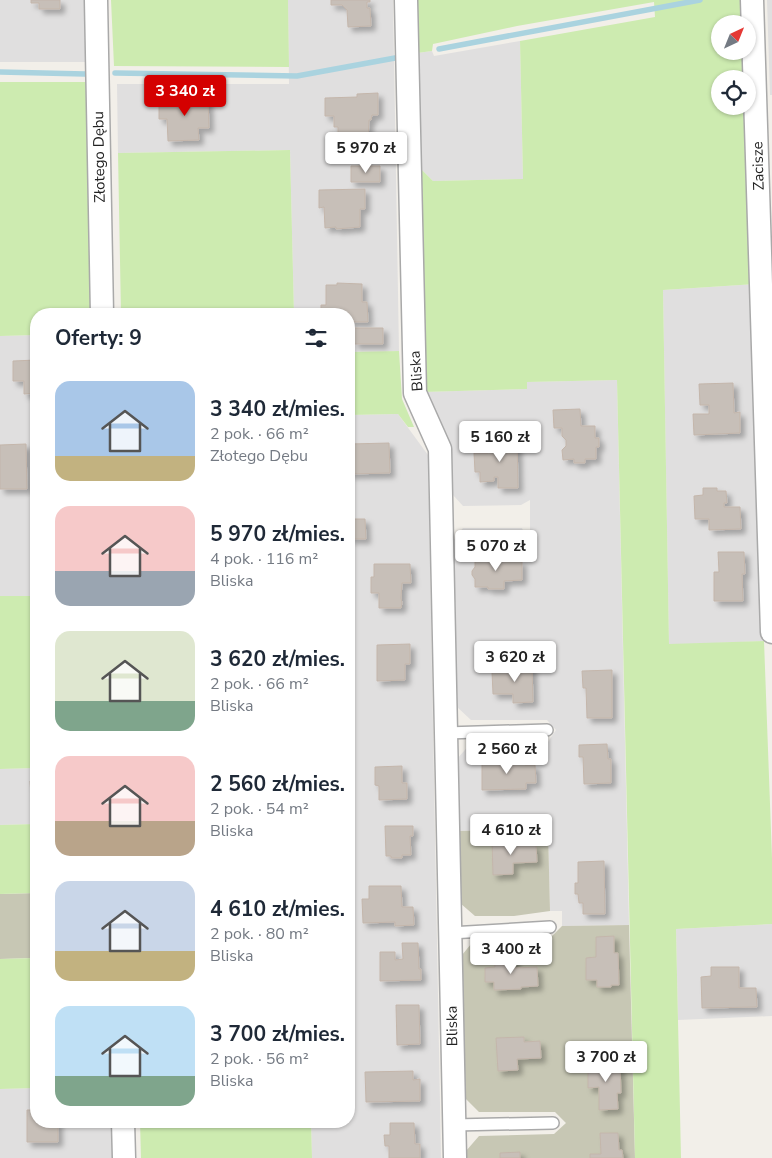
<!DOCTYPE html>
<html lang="pl">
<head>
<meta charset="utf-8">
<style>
  :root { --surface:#fff; --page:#f6f6f7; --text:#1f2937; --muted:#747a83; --accent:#d40000 }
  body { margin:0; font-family:"Nunito Sans",sans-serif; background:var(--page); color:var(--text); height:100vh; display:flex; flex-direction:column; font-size:19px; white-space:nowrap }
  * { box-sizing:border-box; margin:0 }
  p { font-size:16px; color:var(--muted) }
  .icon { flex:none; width:28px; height:28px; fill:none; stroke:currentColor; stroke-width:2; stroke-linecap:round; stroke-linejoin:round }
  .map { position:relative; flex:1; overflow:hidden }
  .panel { position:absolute; left:30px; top:308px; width:325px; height:820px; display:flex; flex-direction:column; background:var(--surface); border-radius:20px; box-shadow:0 1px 4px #0004 }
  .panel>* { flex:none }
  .needle { width:32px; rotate:43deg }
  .fabs { position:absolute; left:711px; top:15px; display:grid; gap:10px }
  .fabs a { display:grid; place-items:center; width:45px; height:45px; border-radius:50%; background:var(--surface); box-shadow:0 1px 4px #0004; font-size:25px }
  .price { position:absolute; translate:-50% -42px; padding:0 11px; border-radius:5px; background:#fff; color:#222; font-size:16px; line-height:32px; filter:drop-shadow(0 1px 2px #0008) }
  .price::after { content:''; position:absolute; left:50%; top:30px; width:15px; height:11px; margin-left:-8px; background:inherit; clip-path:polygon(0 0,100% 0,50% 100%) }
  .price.on { background:var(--accent); color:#fff }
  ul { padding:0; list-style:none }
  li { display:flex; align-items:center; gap:15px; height:125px; padding:0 25px }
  li span { display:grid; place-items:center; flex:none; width:140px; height:100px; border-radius:15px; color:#555 }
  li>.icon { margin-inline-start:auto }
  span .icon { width:60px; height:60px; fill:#fffc; stroke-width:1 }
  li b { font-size:21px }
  h2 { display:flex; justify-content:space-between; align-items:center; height:60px; padding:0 25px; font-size:21px }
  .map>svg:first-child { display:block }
  .residential { fill:#e0dfdf }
  .construction { fill:#c7c7b4 }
  .grass { fill:#cdebb0; fill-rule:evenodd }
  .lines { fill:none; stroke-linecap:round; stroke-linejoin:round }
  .stream { stroke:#aad3df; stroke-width:5.5 }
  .building { fill:#c7bfb8; stroke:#c4b6ab; filter:url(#shadow) }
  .service-casing { stroke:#a9a9a9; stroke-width:14 }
  .minor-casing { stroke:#a9a9a9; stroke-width:25 }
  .service { stroke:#fff; stroke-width:11 }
  .minor { stroke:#fff; stroke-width:22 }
  .labels { text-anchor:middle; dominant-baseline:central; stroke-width:5; stroke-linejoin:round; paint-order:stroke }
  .street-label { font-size:15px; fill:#222; stroke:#fff }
</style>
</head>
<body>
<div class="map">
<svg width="772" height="1158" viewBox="0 0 772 1158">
  <defs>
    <filter id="shadow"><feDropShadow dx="4.5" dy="4.5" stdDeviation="2.5" flood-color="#0004"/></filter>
  </defs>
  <rect width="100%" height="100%" fill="#f2efe9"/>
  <path class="residential" d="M0 0H86L87 62H0Z
    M288 0H393L399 351 349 352V314H294L290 150 118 153 117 84H289Z
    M767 0H772V95H770Z
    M520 41 523 179 433 181 418 166 417 53 432 51 434 56Z
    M756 284 764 641 669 645 663 290Z
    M36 335V596H0V336Z
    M617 380 629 925 562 926V911H550L548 829 459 831 457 759 471 743 546 745 556 730 547 720H471L456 706V629L453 541 463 528H522L524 533H530V500L521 505 463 506 453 495 451 451 423 392 527 389V382Z
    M398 414 428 455 441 1158H312L311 1121H349V415Z
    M36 768V824L0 825V769Z
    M772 924V1016L678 1020 676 929Z
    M36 1088V1121H112L113 1158H0V1089Z"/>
  <path class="construction" d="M548 829 550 911 514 916H475L460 903 459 831Z
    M36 893V958L0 959V894Z
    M629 925 635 1158H466V1151L479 1136 554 1134 566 1123 555 1112H479L465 1098 462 955 476 938 549 939 562 926Z"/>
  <path class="grass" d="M111 0H288L289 67 114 66Z
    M415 0H746V24H720V51H748L756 284 663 290 669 644 764 641 772 858V924L676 929 681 1158H635L617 380 527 382V389L423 392 418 166 433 181 523 179 520 41 655 17 654 2 517 26 433 44 432 51 417 53ZM720 79H748V106H720Z
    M0 82H86L92 314H36V335L0 336Z
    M290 150 294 314H121L118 153Z
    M399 351 402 399 414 427H408L398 414 349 415V352Z
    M0 596H36V768L0 769Z
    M36 824V893L0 894V825Z
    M36 958V1088L0 1089V959Z
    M140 1121H311L312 1158H141Z"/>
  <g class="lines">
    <path class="stream" d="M439 49 700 0
      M0 72 85 74
      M115 73 297 76 395 58"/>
  </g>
  <path class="building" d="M31 0H60V9H39V3H31Z
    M331 0H370V2H367V8H370L371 26 348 27 347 10 342 5H331Z
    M378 93V115H372L371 120H369L368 143 338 144V127H334V116H325V98L357 97V94Z
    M208 98 209 128H198L199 140 168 141 167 119H159V99Z
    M351 166H380V182H351Z
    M365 189V209H360V227L336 229V227L325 228 324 207 319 208V190Z
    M337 283 362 284V302H367L368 322H349V314H321V305H326V285H337Z
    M354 328H383V344H354Z
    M36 360V393L24 394V381H13V361Z
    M733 383 734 413 740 412V433L694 435 693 414H709V405H700L699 384Z
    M580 409 581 426H595V438H599V447H596V459H585V463H574V459L563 460 562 450 566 446V440L562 436V428H554L553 410Z
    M517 435 518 488H498V477H494V481L480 482V472H475L474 453H488V444L497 443V436Z
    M389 443 390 473 349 474V444Z
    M26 444 27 489H0V445Z
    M703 488H717V491H726L727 503H724V507H740L741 529 709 530V519H695L694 496 703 495Z
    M349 519H365L366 539H349Z
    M718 552H744L745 574H742L743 601H714V572H719Z
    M475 556H504V561H522V580L504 581V589H488V587H475V579L472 575V571L475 567Z
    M374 564H410L411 583H402L401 598 402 603 401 608H379V593H371V577H374Z
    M410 644V664H405V680L377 681V645Z
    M532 665 533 702 513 703V694H493L492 672H504V666Z
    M612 670V718H587L586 688H583L582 671Z
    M607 744 608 759H611V783L584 784 583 757H579V745Z
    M525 759V765H535L536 783H526V789L482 790V761H508V760Z
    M402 766V783H407V799L379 800V786L375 785V767Z
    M30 781H36V796H31Z
    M385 826H413V836H410L411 855H402V858H391V856H386Z
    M492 841H519L520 845H536L537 862 513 863V874L493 875Z
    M604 861 605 914H583V903H579L578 894H575V883H578V862Z
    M369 886H401L402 907H413L414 925 395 926V922L363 923 362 899H369Z
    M614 936V953H618L619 985H611V987H597V980H586V958L596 957V937Z
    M402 943H418L419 969H421V980L380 981V952H395V960L403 959Z
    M494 957H515V968L537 967 538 986 521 987V989L494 990V982H485V968L495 967Z
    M711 967H739V988H756L757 1007 702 1008 701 977 711 976Z
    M396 1005H419L420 1044 397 1045Z
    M524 1037V1042L540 1041 541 1058 517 1059 518 1070 498 1071 496 1038Z
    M613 1057V1065H620L621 1093H617L618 1109 599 1110V1087L588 1088V1066H596V1063H602V1058Z
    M413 1071V1080L420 1079V1101L366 1102 365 1072Z
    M27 1110H36V1121H58V1142H27Z
    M390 1123H414L415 1144H420V1158H389V1146H385L384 1135H390Z
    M600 1133H618L619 1150H622L623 1158H590V1154H601Z
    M520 1152V1158H500V1153Z"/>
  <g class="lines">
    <defs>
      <path id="service" d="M446 733 547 730
        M450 933 550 927
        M454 1125 553 1123"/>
      <path id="minor" d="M96 0 102 314
        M406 0 415 393 440 449 455 1158
        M752 0 772 632
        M123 1121 124 1158"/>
    </defs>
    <use href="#service" class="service-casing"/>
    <use href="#minor" class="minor-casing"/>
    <use href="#service" class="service"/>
    <use href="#minor" class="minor"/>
  </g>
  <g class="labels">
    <g class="street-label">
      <text transform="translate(99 157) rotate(-91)">Złotego Dębu</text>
      <text transform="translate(758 166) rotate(-92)">Zacisze</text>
      <text transform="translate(416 371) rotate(-94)">Bliska</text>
      <text transform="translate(452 1026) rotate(-91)">Bliska</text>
    </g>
  </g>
</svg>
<div class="fabs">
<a><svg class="needle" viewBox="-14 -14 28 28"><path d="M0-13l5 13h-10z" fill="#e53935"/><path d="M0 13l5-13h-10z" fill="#747a83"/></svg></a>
<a><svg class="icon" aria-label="locate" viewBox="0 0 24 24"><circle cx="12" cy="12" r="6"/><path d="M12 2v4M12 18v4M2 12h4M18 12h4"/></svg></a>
</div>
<b class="price on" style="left:185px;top:117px">3 340 zł</b>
<b class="price" style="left:366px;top:174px">5 970 zł</b>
<b class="price" style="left:500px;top:463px">5 160 zł</b>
<b class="price" style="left:496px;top:572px">5 070 zł</b>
<b class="price" style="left:515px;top:683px">3 620 zł</b>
<b class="price" style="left:507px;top:775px">2 560 zł</b>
<b class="price" style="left:511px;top:856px">4 610 zł</b>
<b class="price" style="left:511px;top:975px">3 400 zł</b>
<b class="price" style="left:606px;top:1083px">3 700 zł</b>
<section class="panel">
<h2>Oferty: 9<svg class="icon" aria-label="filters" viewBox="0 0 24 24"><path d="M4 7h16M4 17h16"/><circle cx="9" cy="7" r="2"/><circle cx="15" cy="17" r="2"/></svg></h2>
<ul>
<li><span style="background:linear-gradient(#a9c7e8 75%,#c2b280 0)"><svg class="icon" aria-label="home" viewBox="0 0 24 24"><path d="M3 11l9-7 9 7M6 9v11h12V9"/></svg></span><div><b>3 340 zł/mies.</b><p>2 pok. · 66 m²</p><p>Złotego Dębu</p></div></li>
<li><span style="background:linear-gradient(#f6c9c9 65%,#9aa5b1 0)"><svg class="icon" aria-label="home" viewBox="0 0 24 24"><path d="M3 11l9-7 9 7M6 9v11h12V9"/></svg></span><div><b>5 970 zł/mies.</b><p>4 pok. · 116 m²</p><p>Bliska</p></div></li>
<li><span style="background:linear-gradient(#dfe7d0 70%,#7fa58c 0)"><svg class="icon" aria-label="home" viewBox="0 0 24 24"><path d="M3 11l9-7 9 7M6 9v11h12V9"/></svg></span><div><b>3 620 zł/mies.</b><p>2 pok. · 66 m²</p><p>Bliska</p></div></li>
<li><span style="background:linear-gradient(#f6c9c9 65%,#b9a48a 0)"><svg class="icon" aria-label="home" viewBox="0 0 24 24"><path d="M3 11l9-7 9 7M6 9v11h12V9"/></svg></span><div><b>2 560 zł/mies.</b><p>2 pok. · 54 m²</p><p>Bliska</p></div></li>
<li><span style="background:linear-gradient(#c9d6e8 70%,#c2b280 0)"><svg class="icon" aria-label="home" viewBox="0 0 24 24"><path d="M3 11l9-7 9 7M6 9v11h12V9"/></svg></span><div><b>4 610 zł/mies.</b><p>2 pok. · 80 m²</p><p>Bliska</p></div></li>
<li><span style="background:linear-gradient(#bfe0f5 70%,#7fa58c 0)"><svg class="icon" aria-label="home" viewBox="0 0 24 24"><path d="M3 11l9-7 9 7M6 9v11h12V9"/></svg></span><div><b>3 700 zł/mies.</b><p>2 pok. · 56 m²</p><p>Bliska</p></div></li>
</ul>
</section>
</div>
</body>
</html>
